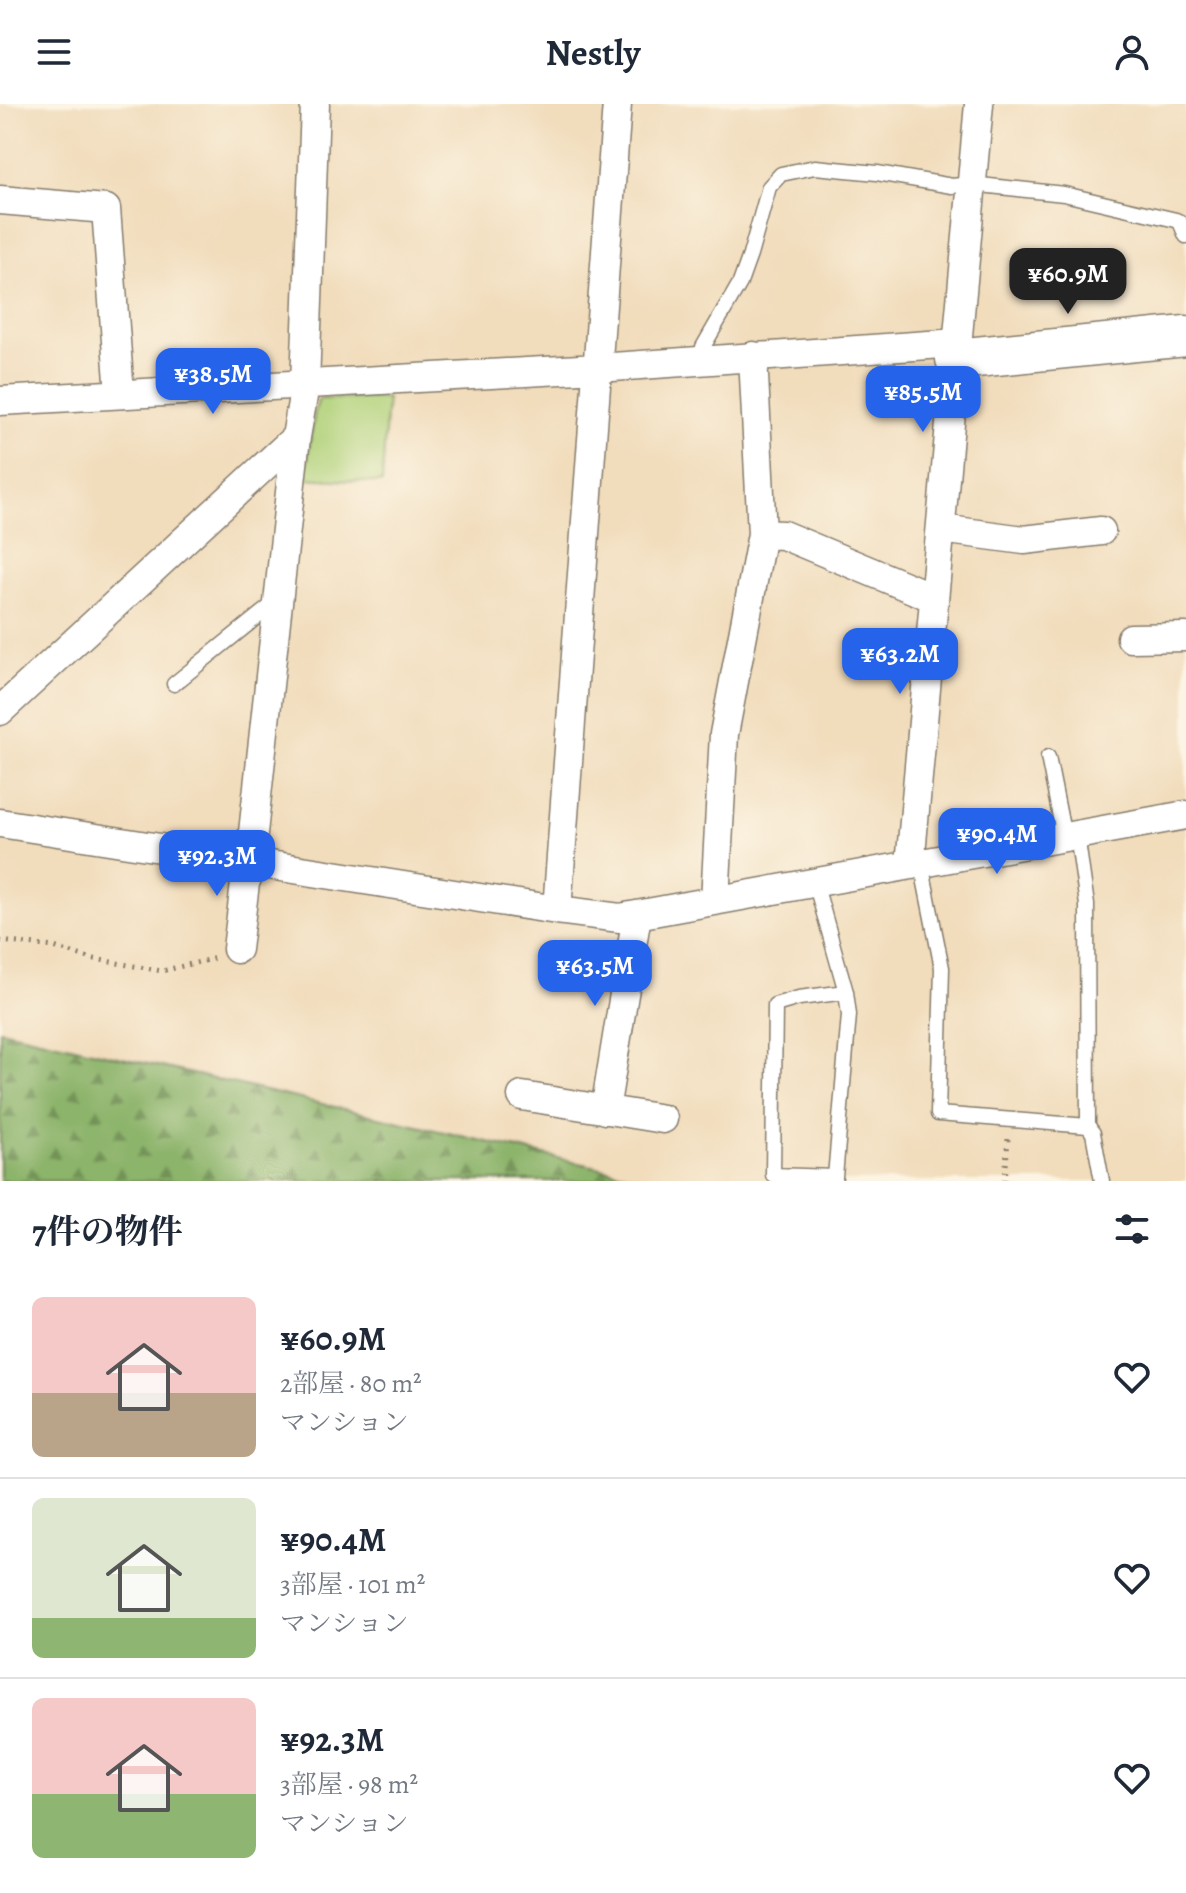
<!DOCTYPE html>
<html lang="ja">
<head>
<meta charset="utf-8">
<style>
  :root { --surface:#fff; --page:#f2f2f3; --text:#1f2937; --muted:#747a83; --line:#e0e1e3; --accent:#2563eb }
  body { margin:0; font-family:Alegreya,"Noto Serif JP",serif; background:var(--page); color:var(--text); height:100vh; display:flex; flex-direction:column; font-size:30px; white-space:nowrap }
  * { box-sizing:border-box; margin:0 }
  p { font-size:26px; color:var(--muted) }
  .icon { flex:none; width:44px; height:44px; fill:none; stroke:currentColor; stroke-width:2; stroke-linecap:round; stroke-linejoin:round }
  .map { position:relative; height:1077px; overflow:hidden }
  .panel { display:flex; flex-direction:column; background:var(--surface); flex:1 }
  .panel>* { flex:none }
  .price { position:absolute; translate:-50% -68px; padding:0 18px; border-radius:16px; background:var(--accent); color:#fff; font-size:26px; line-height:52px; filter:drop-shadow(0 2px 4px #0008) }
  .price::after { content:''; position:absolute; left:50%; top:48px; width:24px; height:18px; margin-left:-12px; background:inherit; clip-path:polygon(0 0,100% 0,50% 100%) }
  .price.on { background:#222; color:#fff }
  ul { padding:0; list-style:none }
  li { display:flex; align-items:center; gap:24px; height:200px; padding:0 32px }
  li+li { border-top:2px solid var(--line) }
  li span { display:grid; place-items:center; flex:none; width:224px; height:160px; border-radius:12px; color:#555 }
  li>.icon { margin-inline-start:auto }
  span .icon { width:96px; height:96px; fill:#fffc; stroke-width:1 }
  li b { font-size:34px }
  h2 { display:flex; justify-content:space-between; align-items:center; height:96px; padding:0 32px; font-size:34px }
  header { display:flex; justify-content:space-between; align-items:center; height:104px; padding:0 32px; background:var(--surface); font-size:36px; font-weight:700 }
  .map>svg:first-child { display:block }
  .forest { fill:url(#forest-firs); stroke:#546843; stroke-width:2 }
  .green { fill:#b1d27a; stroke:#66774b; stroke-width:2 }
  .lines { fill:none; stroke-linecap:round; stroke-linejoin:round }
  .lane-casing { stroke:#867c6c; stroke-width:17 }
  .street-casing { stroke:#867c6c; stroke-width:31 }
  .secondary-casing { stroke:#867c6c; stroke-width:43 }
  .path { stroke:#867c6c; stroke-width:5; stroke-dasharray:2 6; stroke-linecap:butt }
  .lane { stroke:#fff; stroke-width:14 }
  .street { stroke:#fff; stroke-width:28 }
  .secondary { stroke:#fff; stroke-width:40 }
</style>
</head>
<body>
<header><svg class="icon" aria-label="menu" viewBox="0 0 24 24"><path d="M4 6h16M4 12h16M4 18h16"/></svg>Nestly<svg class="icon" aria-label="person" viewBox="0 0 24 24"><circle cx="12" cy="8" r="4"/><path d="M4 21q1-7 8-7t8 7"/></svg></header>
<div class="map">
<svg width="1186" height="1077" viewBox="0 0 1186 1077">
  <defs>
    <pattern id="forest-firs" width="22" height="20" patternUnits="userSpaceOnUse" patternTransform="scale(2)"><rect width="22" height="20" fill="#8cb46a"/><path d="M5 1l3.5 6h-7zM16 11l3.5 6h-7z" fill="#729256"/></pattern>
  </defs>
  <rect width="100%" height="100%" fill="#fcf5e5"/>
  <filter id="ink" filterUnits="userSpaceOnUse"><feTurbulence type="fractalNoise" baseFrequency=".0125" numOctaves="2"/><feDisplacementMap in="SourceGraphic" scale="16" xChannelSelector="R" yChannelSelector="G"/><feConvolveMatrix kernelMatrix="1 2 1 2 8 2 1 2 1" color-interpolation-filters="sRGB"/></filter>
  <filter id="wash" filterUnits="userSpaceOnUse"><feTurbulence type="fractalNoise" baseFrequency=".006" numOctaves="4" result="noise"/><feDisplacementMap in="SourceGraphic" scale="32" xChannelSelector="R" yChannelSelector="G"/><feGaussianBlur stdDeviation="1.8" result="paint"/><feColorMatrix in="noise" values="0 0 0 0 0 0 0 0 0 0 0 0 0 0 0 0 0 1.4 0 .05"/><feComposite in="paint" operator="in"/></filter>
  <g filter="url(#wash)">
    <rect width="100%" height="100%" fill="#f1dcbb"/>
    <path class="forest" d="M0 926H1L657 1077H0Z"/>
    <path class="green" d="M387 294 382 379 305 374 315 306 319 295Z"/>
  </g>
  <g filter="url(#ink)">
    <g class="lines">
      <defs>
        <path id="lane" d="M704 256 703 243 740 179 750 151 769 83 781 70 815 63 877 69 952 82 971 80 1064 90 1176 116 1180 118 1186 132
          M174 580 278 496
          M1048 653 1064 733
          M921 759 942 864 938 1010 1088 1022 1087 801 1077 731
          M815 778 846 888 849 911 835 1073 773 1071 775 901 799 894 846 888
          M1088 1022 1093 1029 1102 1077"/>
        <path id="street" d="M0 96 106 105 120 290
          M753 252 762 430 783 431 934 494
          M0 297 598 264 957 239
          M941 425 1024 436 1101 427
          M1131 534 1186 533
          M0 607 296 333
          M0 719 557 806 620 814 1186 711
          M248 757 252 738 296 333 305 281 315 0
          M910 761 979 0
          M715 797 724 630 762 430
          M557 806 617 0
          M237 845 245 779 254 758
          M522 992 663 1015
          M605 1006 637 811"/>
        <path id="secondary" d="M956 255 1186 232"/>
      </defs>
      <use href="#lane" class="lane-casing"/>
      <use href="#street" class="street-casing"/>
      <use href="#secondary" class="secondary-casing"/>
      <path class="path" d="M0 837 54 843 89 854 162 867 216 854
        M1005 1077 1008 1034"/>
      <use href="#lane" class="lane"/>
      <use href="#street" class="street"/>
      <use href="#secondary" class="secondary"/>
    </g>
  </g>
</svg>
<b class="price on" style="left:1068px;top:212px">¥60.9M</b>
<b class="price" style="left:213px;top:312px">¥38.5M</b>
<b class="price" style="left:923px;top:330px">¥85.5M</b>
<b class="price" style="left:900px;top:592px">¥63.2M</b>
<b class="price" style="left:997px;top:772px">¥90.4M</b>
<b class="price" style="left:217px;top:794px">¥92.3M</b>
<b class="price" style="left:595px;top:904px">¥63.5M</b>
</div>
<section class="panel">
<h2>7件の物件<svg class="icon" aria-label="filters" viewBox="0 0 24 24"><path d="M4 7h16M4 17h16"/><circle cx="9" cy="7" r="2"/><circle cx="15" cy="17" r="2"/></svg></h2>
<ul>
<li><span style="background:linear-gradient(#f6c9c9 60%,#b9a48a 0)"><svg class="icon" aria-label="home" viewBox="0 0 24 24"><path d="M3 11l9-7 9 7M6 9v11h12V9"/></svg></span><div><b>¥60.9M</b><p>2部屋 · 80 m²</p><p>マンション</p></div><svg class="icon" aria-label="heart" viewBox="0 0 24 24"><path d="M12 20l-8-8c-3-5 5-10 8-4 3-6 11-1 8 4z"/></svg></li>
<li><span style="background:linear-gradient(#dfe7d0 75%,#8fb573 0)"><svg class="icon" aria-label="home" viewBox="0 0 24 24"><path d="M3 11l9-7 9 7M6 9v11h12V9"/></svg></span><div><b>¥90.4M</b><p>3部屋 · 101 m²</p><p>マンション</p></div><svg class="icon" aria-label="heart" viewBox="0 0 24 24"><path d="M12 20l-8-8c-3-5 5-10 8-4 3-6 11-1 8 4z"/></svg></li>
<li><span style="background:linear-gradient(#f6c9c9 60%,#8fb573 0)"><svg class="icon" aria-label="home" viewBox="0 0 24 24"><path d="M3 11l9-7 9 7M6 9v11h12V9"/></svg></span><div><b>¥92.3M</b><p>3部屋 · 98 m²</p><p>マンション</p></div><svg class="icon" aria-label="heart" viewBox="0 0 24 24"><path d="M12 20l-8-8c-3-5 5-10 8-4 3-6 11-1 8 4z"/></svg></li>
</ul>
</section>
</body>
</html>
